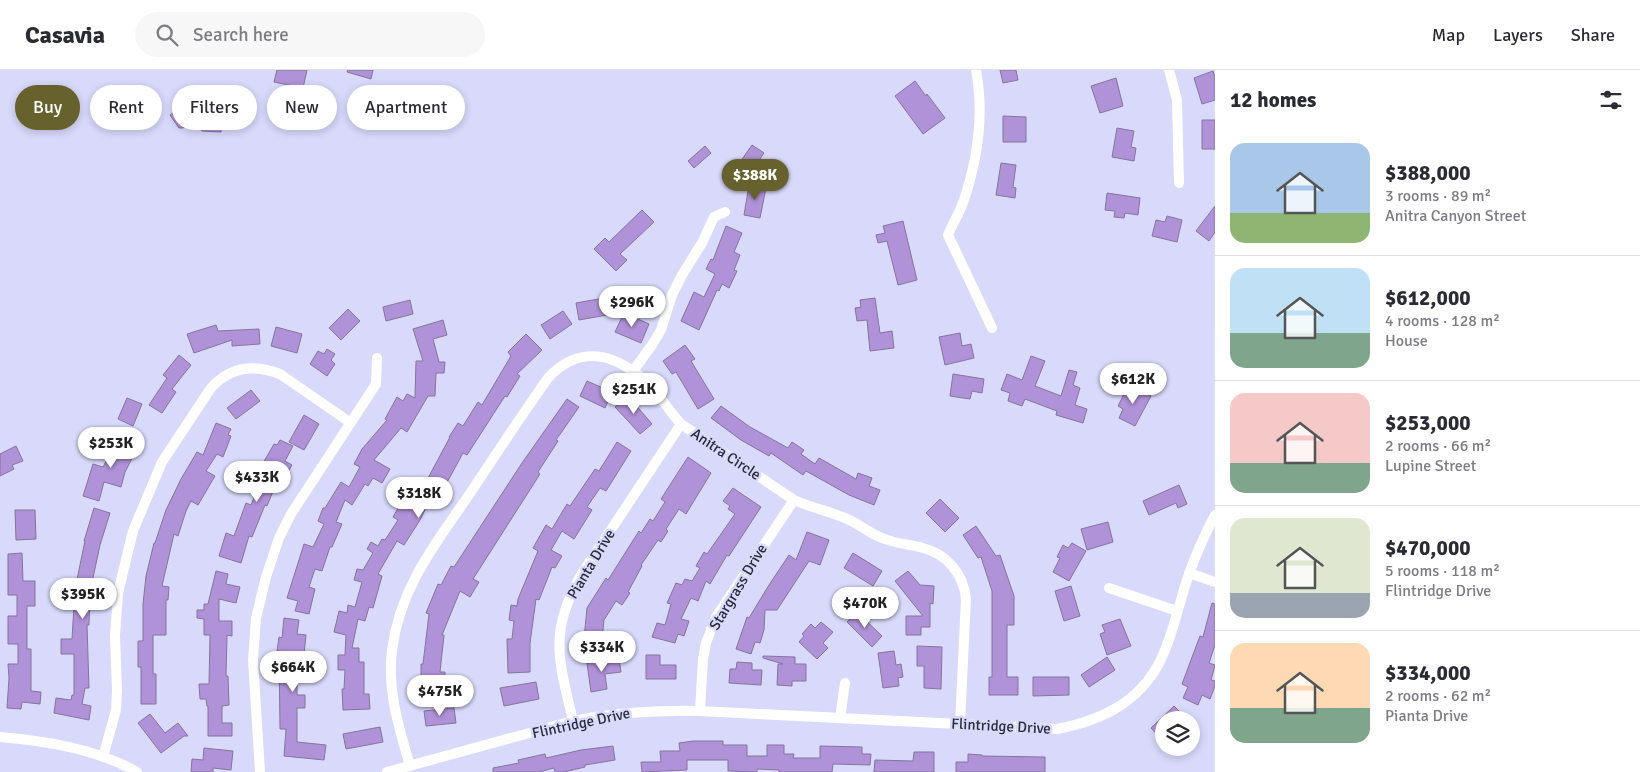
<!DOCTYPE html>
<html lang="en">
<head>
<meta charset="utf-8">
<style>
  :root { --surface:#fff; --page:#f7f7f7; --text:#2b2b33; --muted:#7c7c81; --line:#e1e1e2; --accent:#66612d }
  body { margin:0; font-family:Signika,sans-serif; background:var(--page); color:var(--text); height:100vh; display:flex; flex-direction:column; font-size:19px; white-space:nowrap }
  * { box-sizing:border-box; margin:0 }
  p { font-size:16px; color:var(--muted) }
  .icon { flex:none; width:28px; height:28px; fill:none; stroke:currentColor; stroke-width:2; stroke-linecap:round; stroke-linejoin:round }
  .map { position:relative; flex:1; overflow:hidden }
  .drawer { display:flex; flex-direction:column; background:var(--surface); width:425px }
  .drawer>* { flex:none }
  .top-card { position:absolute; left:15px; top:15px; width:475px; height:45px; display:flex; gap:10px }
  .buttons { position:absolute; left:1155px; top:641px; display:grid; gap:10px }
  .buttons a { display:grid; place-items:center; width:45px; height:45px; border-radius:50%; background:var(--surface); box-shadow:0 2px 8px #0003; font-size:25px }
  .price { position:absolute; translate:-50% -42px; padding:0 11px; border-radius:18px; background:#fff; color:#222; font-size:16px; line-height:32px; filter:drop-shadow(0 1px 2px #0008) }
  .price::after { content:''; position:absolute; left:50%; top:30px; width:15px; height:11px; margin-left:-8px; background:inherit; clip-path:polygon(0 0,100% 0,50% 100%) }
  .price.selected { background:var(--accent); color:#fff }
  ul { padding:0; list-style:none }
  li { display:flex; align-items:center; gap:15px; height:125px; padding:0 15px }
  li+li { border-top:1px solid var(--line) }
  li span { display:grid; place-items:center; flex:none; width:140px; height:100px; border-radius:15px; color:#555 }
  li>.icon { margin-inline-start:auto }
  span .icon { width:60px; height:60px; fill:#fffc; stroke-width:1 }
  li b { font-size:21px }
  h2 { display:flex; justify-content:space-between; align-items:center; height:60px; padding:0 15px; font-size:21px }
  .chip { padding:0 18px; border-radius:22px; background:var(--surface); box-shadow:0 2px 8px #0003; font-size:18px; line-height:45px }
  .chip.selected { background:var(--accent); color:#fff }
  header { display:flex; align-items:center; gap:30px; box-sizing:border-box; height:70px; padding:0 25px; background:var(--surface); border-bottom:1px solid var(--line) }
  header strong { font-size:24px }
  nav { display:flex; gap:28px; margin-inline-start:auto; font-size:18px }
  .search { width:350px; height:45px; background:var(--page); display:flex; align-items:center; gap:12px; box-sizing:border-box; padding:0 18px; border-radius:28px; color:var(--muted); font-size:19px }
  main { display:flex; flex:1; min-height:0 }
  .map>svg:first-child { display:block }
  .building { fill:#b092d8; stroke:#84759a }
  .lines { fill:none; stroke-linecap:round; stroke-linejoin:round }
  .minor { stroke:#fff; stroke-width:10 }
  .labels { text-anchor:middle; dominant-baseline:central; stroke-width:5; stroke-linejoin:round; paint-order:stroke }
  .street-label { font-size:15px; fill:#2a2b3a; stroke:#d8d9fb }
</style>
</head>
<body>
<header>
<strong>Casavia</strong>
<div class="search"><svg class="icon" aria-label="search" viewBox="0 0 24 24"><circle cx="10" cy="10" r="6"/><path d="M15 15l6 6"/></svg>Search here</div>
<nav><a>Map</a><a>Layers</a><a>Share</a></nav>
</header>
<main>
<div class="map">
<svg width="1215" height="702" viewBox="0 0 1215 702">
  <rect width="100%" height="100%" fill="#d8d9fb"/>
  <path class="building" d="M277 0H307L303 18 274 12Z
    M348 0H373L371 9 347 2Z
    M1000 0H1016L1018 10 1003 13Z
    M1213 1 1215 7V30L1202 34 1194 8Z
    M1116 8 1123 36 1100 43 1091 16Z
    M915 11 926 26 927 24 945 48 923 64 895 26Z
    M192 28 199 37 223 38 221 62 202 61 194 50 183 58H179L170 45Z
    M1003 46 1026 47V72H1003Z
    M1202 50H1215V79H1202Z
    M1117 58 1134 61 1131 77 1136 78 1134 91 1112 87Z
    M752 75 764 83 756 95 751 92 743 104 735 99Z
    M705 76 711 83 694 98 688 91Z
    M1001 93 1016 95 1013 117 1016 118 1015 128 996 125Z
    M749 115 766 118 760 148 744 145Z
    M1107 123 1140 128 1138 145 1125 143 1124 148 1114 147 1115 141 1105 140Z
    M1215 136V162L1209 171 1196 161Z
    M642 140 654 152 620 184 627 190 616 201 594 179 605 168 609 172Z
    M1167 146 1182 150 1177 172 1152 166 1156 150 1165 152Z
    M903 151 917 210 898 215 887 171 878 173 876 165 885 163 883 156Z
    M726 156 742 163 734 182 740 185 734 200 737 201 729 218 722 214 719 221 717 220 699 260 681 251 694 222 704 227 715 204 706 199 711 189 713 190Z
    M604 228 607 245 579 250 576 233Z
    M875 228 880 263 892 261 894 278 870 281 867 250 857 251 855 238 861 237 860 230Z
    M410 230 413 244 386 251 383 237Z
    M348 239 360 251 341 270 329 258Z
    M563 241 572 254 550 269 541 255Z
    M624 243 649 254 641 273 615 262Z
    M443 250 447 265 433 269 439 292H445L444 303H436L435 326H428L407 362 401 358 374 390 390 399 382 413 373 408 368 416 365 414 352 435 345 430 336 452 342 454 332 477H330L322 501 315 499 309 517 315 519 309 544 295 541 298 531 287 528 304 474 313 477 324 454 318 451 323 438H325L341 412 349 417 360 397 354 394 362 379 387 350 385 349 397 327 403 331 407 324 415 328 416 291H423L413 259Z
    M216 255 218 261 259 259 260 274 232 276V270L194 283 187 264Z
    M276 257 302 264 297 283 271 276Z
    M960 263 962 276 971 274 974 288 945 295 939 267Z
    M526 264 542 280 517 304 520 306 507 327 505 326 467 385 463 383 445 416 438 412 420 450 404 475 397 471 378 504 382 506 373 538 369 537 365 551 358 549 352 578H359V592H364V624H369L370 639 343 640 342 619H344L345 600H338V585H345L346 565 334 562 339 541 347 543 348 535 355 537 362 512 354 510 357 499 363 500 373 483 367 479 371 472 378 476 382 469 385 470 398 450 393 447 411 416 418 419 423 409 427 410 450 367H449L458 353 463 356 478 332 482 335 511 286 508 282Z
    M685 275 695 289 691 291 714 329 698 339 676 302 672 304 663 291Z
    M327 279 335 284 331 290 335 294 327 306 310 294 318 281 324 284Z
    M179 285 191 295 172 319 176 322 162 343 149 335 167 308 163 305Z
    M1031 286 1045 291 1035 316 1061 326 1069 300 1077 302 1073 315 1080 318 1075 335 1087 339 1083 353 1056 345 1057 341 1025 329 1022 336 1008 331 1010 323 1001 320 1007 304 1022 310Z
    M953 304 984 309 982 323 972 321 970 329 950 326Z
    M587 311 612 322 605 338 580 326Z
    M1129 314 1151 326 1135 356 1119 348 1123 339 1118 336Z
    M251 320 260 331 236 349 227 338Z
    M628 326 652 354 640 364 615 337Z
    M127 328 142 334 133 356 118 349Z
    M567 329 579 337 556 370 558 371 538 402 540 404 473 509 479 512 470 527 460 521 442 565H444L440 602H445V613H439V623H421V594H423L429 544 426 543 438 514 441 515 451 496 454 497 522 393Z
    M721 336 750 357 788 378 792 372 804 380 801 384 815 394 819 388 856 409 858 403 872 408 869 416 880 420 874 435 849 425 806 401 803 405 771 383 769 386 741 370 711 348Z
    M304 345 319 354 304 380 289 372Z
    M216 353 231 359 228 365 231 366 223 387 217 384 206 401 215 406 198 435 191 431 186 441 178 466 174 464 162 516 169 517 168 530H166V565H153V604H156V634H141V597H138V571H143V534L146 506 154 473H155L166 440 181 409 197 382 203 385Z
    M119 367 138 377 125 402 121 417 104 412 99 431 83 426 93 394 103 397Z
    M280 370 293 376 285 391 292 395 285 407 280 404 267 436 265 435 252 467 249 466 241 493 219 486 226 463 234 466 246 433 251 435 267 397 262 395 274 374 277 375Z
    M617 372 631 381 606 421 600 418 587 437 592 440 574 469 562 461 551 480 562 486 555 498 552 497 539 530 536 529 530 573V602L508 603 507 569H512L514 551 509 550 511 535 517 536 518 529 538 481 533 478 546 455 552 459 567 434 570 436 595 399 599 401Z
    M16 376 23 391 12 395 14 399 0 406V384Z
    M688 387 711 403 686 444 679 439 666 459 668 461 661 472 658 470 641 495 642 496 628 522 630 523 622 535 616 531 604 550 601 580 583 579 587 538 606 508 608 510 639 461 641 463 650 449 653 451 665 432 661 429Z
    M1179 415 1187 434 1178 438 1176 433 1149 445 1143 431Z
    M733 418 761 437 729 486 727 485 710 514 706 511 698 531 691 528 681 549 689 551 684 566 678 564 675 573 652 567 657 553 665 555 671 534 667 533 676 513 682 515 685 509 692 511 700 498 696 496 704 482 707 484 735 444 728 439 730 436 723 431Z
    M940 429 959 448 945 462 926 443Z
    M94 438 110 443 100 475 90 522 89 555H87L89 618H85L82 634 91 636 89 650 54 643 56 628 71 630 72 625H74V584H61V569H72L75 519 85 471H84Z
    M15 440H35L36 469 16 470Z
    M1108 452 1113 472 1087 480 1081 459Z
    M976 456 996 486 1000 485 1014 526V555H1007V607H1018V625H989V607H992V521L981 487 978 488 963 465Z
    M807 462 829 470 820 495 809 491 777 540H765L764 560 760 573 755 572 751 584 736 579 747 547 749 548 769 515 789 485 796 490Z
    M1072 473 1086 481 1069 511 1053 502 1060 488 1057 487 1063 475 1068 478Z
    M22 483 23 511H35V536H27V579H31V621L41 622 40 634 22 632 21 639 7 638 9 608 8 594H18V574H8V546H17V525H8V484Z
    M853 483 882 501 873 516 844 498Z
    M216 501 228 504 226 514 240 517 236 533 219 529V551H232V566L227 565 226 606H228L229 635 222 636V653H232V666H208V636H207L206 629H200L199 614H209L210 565H204V549L197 548V540H204V534H208Z
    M908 501 920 515 934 516 933 534 930 533V557H921V565H906V546H923L895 511Z
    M1071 516 1080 546 1064 551 1055 521Z
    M1212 533 1215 534V575L1209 593 1215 595 1211 610 1215 611V616L1210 629 1202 625 1198 635 1183 628 1188 617 1182 614 1200 566 1203 567Z
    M857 542 882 566 872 577 847 552Z
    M284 548 299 550 297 564 306 565 304 584H297V625H305V638H297V672L326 675 324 690 284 686 286 659H280L279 581H277L279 567 282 568Z
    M1120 549 1131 576 1107 585 1100 564 1105 562 1102 555Z
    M821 552 833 562 823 573 828 578 817 589 799 572 804 566 802 564 811 554 815 558Z
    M917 576 942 577 941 619 924 618V596H917Z
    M894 581 896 595 901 594 903 607 898 608 899 616 883 618 878 583Z
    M646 585H660V595H676V609H646Z
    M763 586 795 587V594H806V611H792V616L777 615 778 594H783L763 588Z
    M1107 587 1115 600 1089 617 1081 605Z
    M619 588 621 602 605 604 607 619 591 622 587 593Z
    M737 592 752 593V600H762L761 615 729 613 730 599H736Z
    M1033 607H1069V625L1033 626Z
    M536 612 539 629 504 636 500 618Z
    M1174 636 1184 646 1180 650H1164V672L1151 658Z
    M454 638 456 653 426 656 424 641Z
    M150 644 165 663 178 653 188 666H184L161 683 138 653Z
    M380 657 383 672 346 679 343 664Z
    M693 671H723V675H747V686H767V675H784V684H794L793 688H820V676L862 677V684H871L870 695 833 694 832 702H779V700L757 699V702L728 701V690H687V700L642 702 641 692H661L660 681H680L679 673Z
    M613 676 615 690 585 695V697L564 702H555L554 698 539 702H493V698L519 693 518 690 545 684 546 688 581 680Z
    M204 678 233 681 231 700 213 698V702H191L192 689 203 690Z
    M914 682H934V702H874L875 690 913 691Z
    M968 684 982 685V686L1045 687V702H956V692H968Z"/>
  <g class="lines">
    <path class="minor" d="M976 0C984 43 978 88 964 130 960 142 953 153 948 165L992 258
      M1169 0 1177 30 1179 113
      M633 301 652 275 661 260 672 225 682 205 702 173 714 147 725 142
      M1189 503 1215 512
      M1109 518 1177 541
      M700 641 703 589 706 573 716 547 794 430
      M840 648 845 613
      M573 651C559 590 548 563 581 505L681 354
      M0 667C46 671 97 679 137 702
      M103 687 116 640 117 621 115 566 118 523 133 461 162 392 211 318C230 297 254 294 280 304L351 353
      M410 696C399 658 387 620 392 580 400 517 436 473 471 422 496 384 522 345 548 308 574 280 604 280 634 302 640 306 647 311 652 317 662 329 670 342 681 354L794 430C810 437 828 441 845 448 858 453 869 463 882 468 896 474 910 474 923 478 947 484 963 504 966 528L960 654
      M260 702 253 590 256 548 266 507 279 468 291 444 376 314 377 288
      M387 702 573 651C617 642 656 640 700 641L1057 659C1105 650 1146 629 1165 580 1175 556 1180 529 1189 504 1196 484 1205 464 1215 445"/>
  </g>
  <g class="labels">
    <g class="street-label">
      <text transform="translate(726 384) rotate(34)">Anitra Circle</text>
      <text transform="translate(591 494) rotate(-59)">Pianta Drive</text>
      <text transform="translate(738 517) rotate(-59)">Stargrass Drive</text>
      <text transform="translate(581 653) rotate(-12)">Flintridge Drive</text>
      <text transform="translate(1001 656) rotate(3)">Flintridge Drive</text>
    </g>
  </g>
</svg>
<div class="buttons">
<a><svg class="icon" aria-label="layers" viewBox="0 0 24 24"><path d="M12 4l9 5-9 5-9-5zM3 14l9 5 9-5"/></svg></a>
</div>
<b class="price selected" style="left:755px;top:131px">$388K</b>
<b class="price" style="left:632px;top:258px">$296K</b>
<b class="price" style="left:1133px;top:335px">$612K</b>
<b class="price" style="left:634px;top:345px">$251K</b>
<b class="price" style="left:111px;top:399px">$253K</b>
<b class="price" style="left:257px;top:433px">$433K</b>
<b class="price" style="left:419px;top:449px">$318K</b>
<b class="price" style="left:83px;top:550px">$395K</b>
<b class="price" style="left:865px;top:559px">$470K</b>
<b class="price" style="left:602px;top:603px">$334K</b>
<b class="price" style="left:293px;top:623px">$664K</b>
<b class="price" style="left:440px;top:647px">$475K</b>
<div class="top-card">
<a class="chip selected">Buy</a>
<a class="chip">Rent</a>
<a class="chip">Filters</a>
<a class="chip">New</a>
<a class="chip">Apartment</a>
</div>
</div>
<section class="drawer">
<h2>12 homes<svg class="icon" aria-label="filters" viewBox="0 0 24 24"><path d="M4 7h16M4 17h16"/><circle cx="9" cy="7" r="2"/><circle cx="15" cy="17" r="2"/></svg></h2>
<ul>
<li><span style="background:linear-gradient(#a9c7e8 70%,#8fb573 0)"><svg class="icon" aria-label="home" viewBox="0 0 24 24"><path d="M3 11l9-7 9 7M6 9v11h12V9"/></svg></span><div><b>$388,000</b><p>3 rooms · 89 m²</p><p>Anitra Canyon Street</p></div></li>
<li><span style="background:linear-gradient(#bfe0f5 65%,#7fa58c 0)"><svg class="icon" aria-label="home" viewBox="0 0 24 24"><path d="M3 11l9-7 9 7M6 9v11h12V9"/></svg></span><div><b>$612,000</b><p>4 rooms · 128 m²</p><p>House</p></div></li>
<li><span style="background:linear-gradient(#f6c9c9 70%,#7fa58c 0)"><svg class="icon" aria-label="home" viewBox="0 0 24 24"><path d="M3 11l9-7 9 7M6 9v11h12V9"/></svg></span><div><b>$253,000</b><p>2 rooms · 66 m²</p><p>Lupine Street</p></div></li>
<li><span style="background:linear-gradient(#dfe7d0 75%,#9aa5b1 0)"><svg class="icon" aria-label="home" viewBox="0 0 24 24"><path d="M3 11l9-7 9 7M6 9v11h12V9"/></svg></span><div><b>$470,000</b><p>5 rooms · 118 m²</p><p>Flintridge Drive</p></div></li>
<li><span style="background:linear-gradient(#ffd9b3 65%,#7fa58c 0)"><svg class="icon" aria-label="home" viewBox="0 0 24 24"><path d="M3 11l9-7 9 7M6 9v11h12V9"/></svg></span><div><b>$334,000</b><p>2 rooms · 62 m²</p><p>Pianta Drive</p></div></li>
</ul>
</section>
</main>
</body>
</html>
